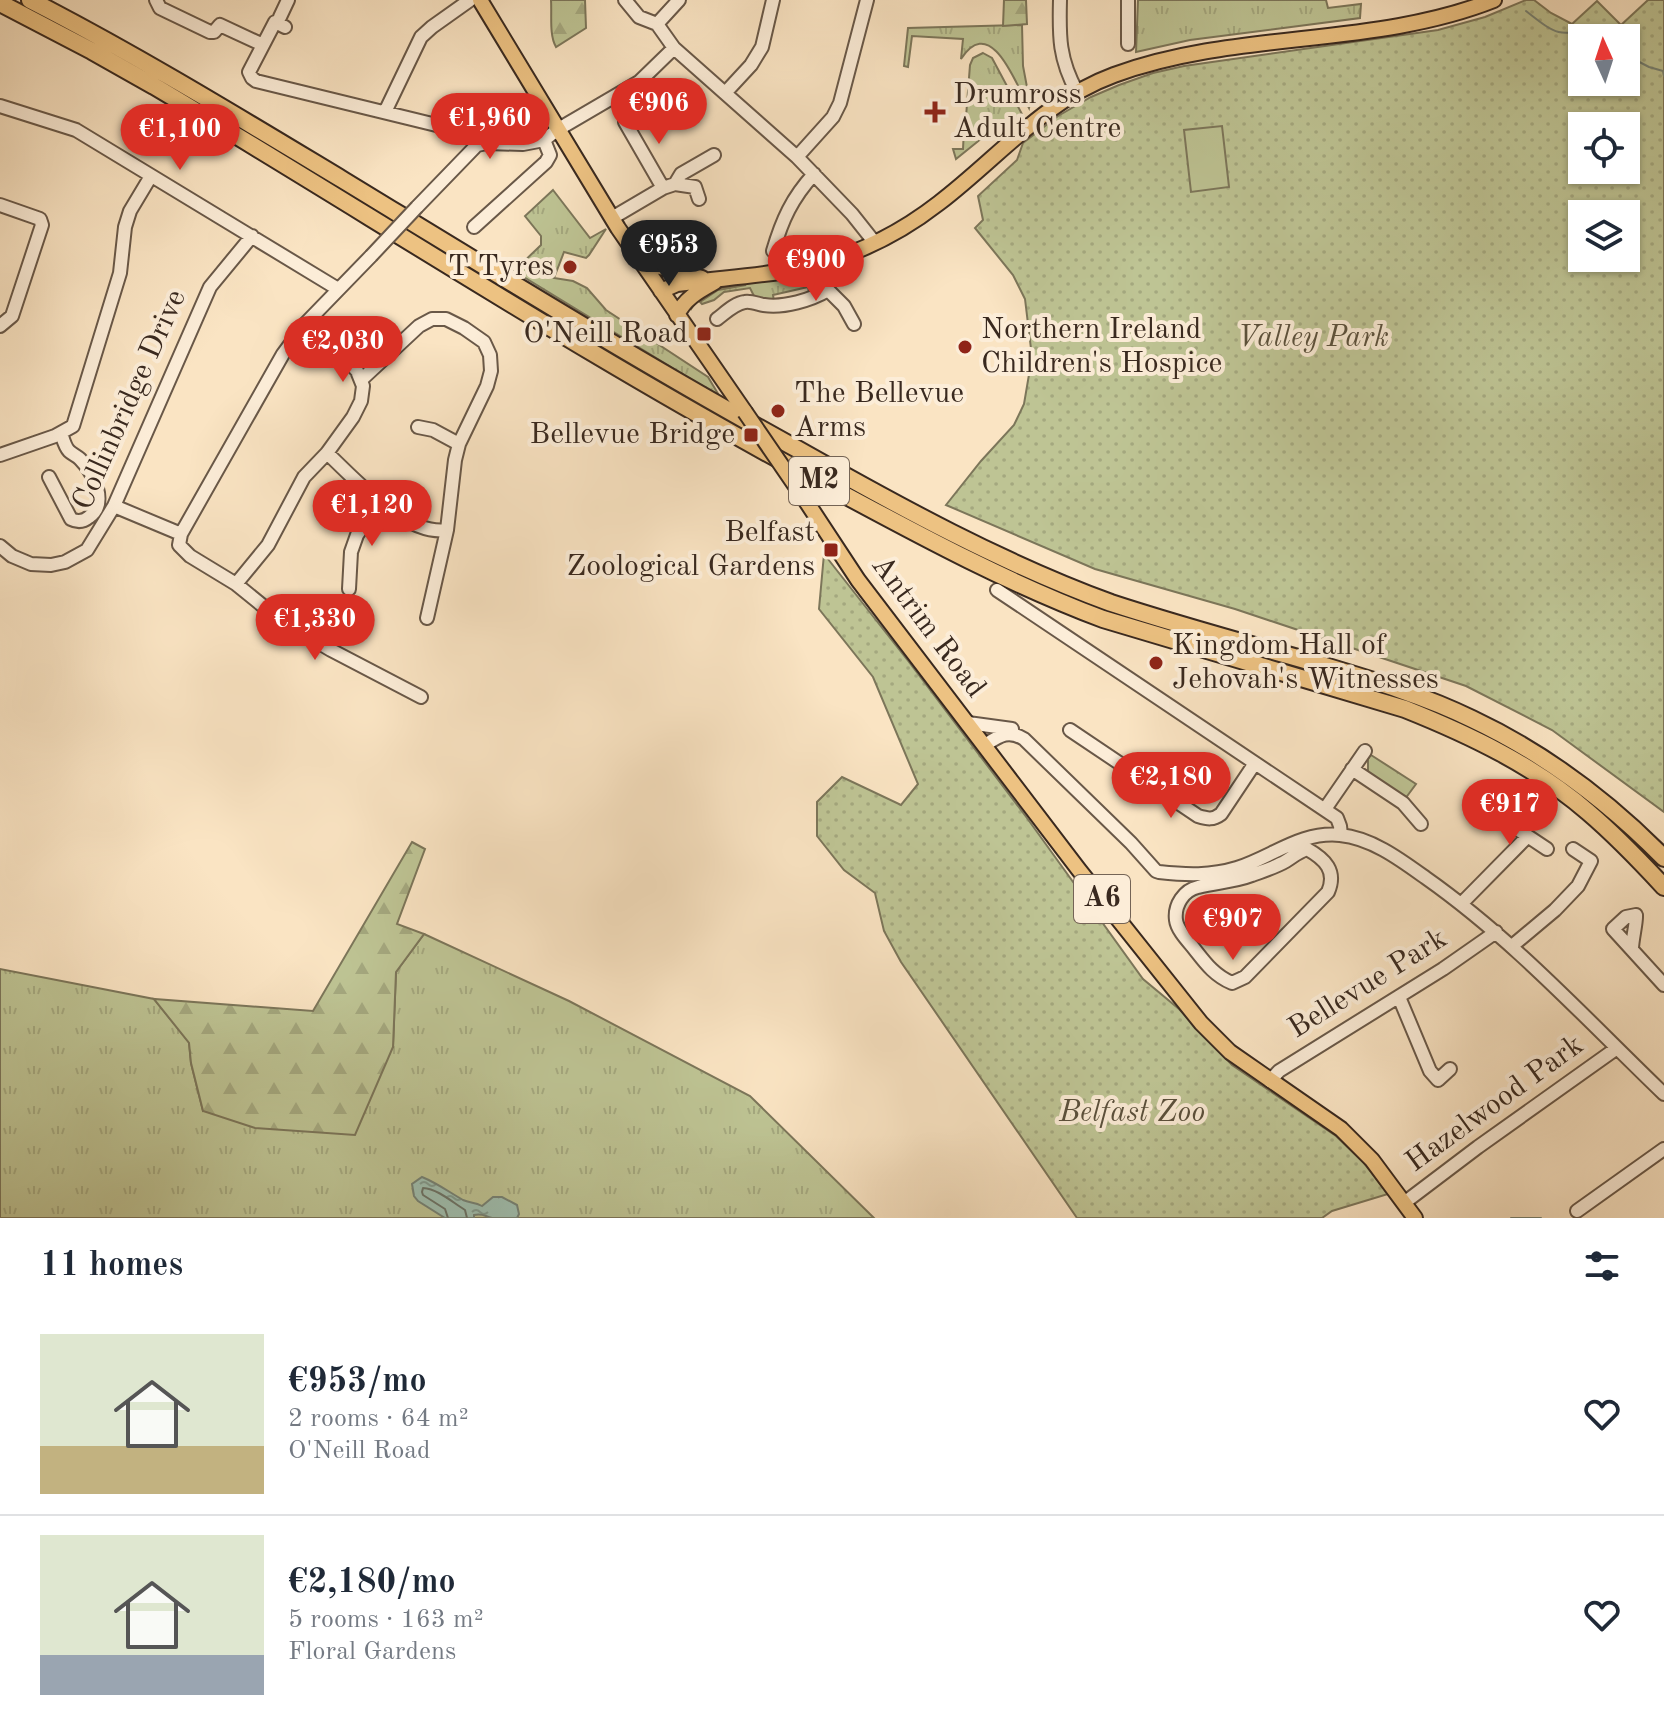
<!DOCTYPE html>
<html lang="en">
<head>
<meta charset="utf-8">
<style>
  :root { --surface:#fff; --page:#f2f2f3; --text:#1f2937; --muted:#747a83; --line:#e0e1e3; --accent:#d93025 }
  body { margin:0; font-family:"Old Standard TT",serif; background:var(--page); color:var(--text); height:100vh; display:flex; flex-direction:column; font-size:30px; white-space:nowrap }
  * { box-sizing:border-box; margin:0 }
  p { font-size:26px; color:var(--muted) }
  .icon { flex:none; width:44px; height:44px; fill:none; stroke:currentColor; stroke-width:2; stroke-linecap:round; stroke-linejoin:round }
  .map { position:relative; height:1218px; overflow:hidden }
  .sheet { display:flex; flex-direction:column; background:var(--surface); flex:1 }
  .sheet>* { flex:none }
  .needle { width:52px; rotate:357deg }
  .tools { position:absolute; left:1568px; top:24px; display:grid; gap:16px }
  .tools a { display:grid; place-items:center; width:72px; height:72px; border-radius:0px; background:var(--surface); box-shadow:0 2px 6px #0004; font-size:40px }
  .price { position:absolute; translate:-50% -68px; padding:0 18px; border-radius:28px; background:var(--accent); color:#fff; font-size:26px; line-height:52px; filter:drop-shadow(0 2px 4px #0008) }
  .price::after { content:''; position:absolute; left:50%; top:48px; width:24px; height:18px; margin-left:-12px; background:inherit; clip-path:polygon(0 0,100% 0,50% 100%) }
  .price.active { background:#222; color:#fff }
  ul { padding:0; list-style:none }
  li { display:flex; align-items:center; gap:24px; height:200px; padding:0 40px }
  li+li { border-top:2px solid var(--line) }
  li span { display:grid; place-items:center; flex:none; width:224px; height:160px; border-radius:0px; color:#555 }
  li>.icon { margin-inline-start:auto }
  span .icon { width:96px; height:96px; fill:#fffc; stroke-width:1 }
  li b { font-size:34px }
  h2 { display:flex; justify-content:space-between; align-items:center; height:96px; padding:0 40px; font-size:34px }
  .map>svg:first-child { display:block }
  .grass { fill:url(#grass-tufts); stroke:#7c765a; stroke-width:2 }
  .forest { fill:url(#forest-firs); stroke:#7c765a; stroke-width:2 }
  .park { fill:url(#park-dots); stroke:#7c765a; stroke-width:2; fill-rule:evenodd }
  .pitch { fill:#bec494; stroke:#7c765a; stroke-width:2 }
  .water { fill:url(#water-ripples); stroke:#768376; stroke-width:2 }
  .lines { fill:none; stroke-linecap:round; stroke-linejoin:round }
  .shore { stroke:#6c7468; stroke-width:2 }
  .stream { stroke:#768376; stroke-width:2 }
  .minor-casing { stroke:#695848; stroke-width:16 }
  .major-casing { stroke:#39291f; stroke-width:18 }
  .highway-casing { stroke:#39291f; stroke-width:20 }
  .minor { stroke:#fcedd8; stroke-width:12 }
  .major { stroke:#edc282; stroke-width:14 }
  .highway { stroke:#edc282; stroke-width:16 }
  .minor-bridge-casing { stroke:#695848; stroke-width:16; stroke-linecap:butt }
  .major-bridge-casing { stroke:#39291f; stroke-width:18; stroke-linecap:butt }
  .minor-bridge { stroke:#fcedd8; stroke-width:12 }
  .major-bridge { stroke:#edc282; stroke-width:14 }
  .poi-dot { fill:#8f2418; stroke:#fcedd8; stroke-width:3 }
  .labels { text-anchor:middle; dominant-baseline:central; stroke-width:8; stroke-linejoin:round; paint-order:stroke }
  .shield { fill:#fcedd8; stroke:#746456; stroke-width:2 }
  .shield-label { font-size:28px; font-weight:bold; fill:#39291f }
  .poi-label { font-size:30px; fill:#39291f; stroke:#fcedd8; text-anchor:start }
  .park-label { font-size:30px; font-style:italic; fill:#5a503c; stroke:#fcedd8 }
  .street-label { font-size:30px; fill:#39291f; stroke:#fcedd8 }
</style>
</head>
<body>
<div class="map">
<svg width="1664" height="1218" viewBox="0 0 1664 1218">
  <defs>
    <pattern id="grass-tufts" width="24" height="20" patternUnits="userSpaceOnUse" patternTransform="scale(2)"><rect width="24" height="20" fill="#bec494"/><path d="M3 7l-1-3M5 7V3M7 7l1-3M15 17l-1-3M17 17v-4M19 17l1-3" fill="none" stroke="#a4a87f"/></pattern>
    <pattern id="forest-firs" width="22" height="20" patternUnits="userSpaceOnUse" patternTransform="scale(2)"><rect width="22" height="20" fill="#bec494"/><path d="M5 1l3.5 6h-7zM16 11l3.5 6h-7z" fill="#a4a87f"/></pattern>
    <pattern id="park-dots" width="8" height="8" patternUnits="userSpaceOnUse" patternTransform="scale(2)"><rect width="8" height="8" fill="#bec494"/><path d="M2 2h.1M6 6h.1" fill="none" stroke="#a4a87f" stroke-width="1.8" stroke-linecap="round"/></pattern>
    <pattern id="water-ripples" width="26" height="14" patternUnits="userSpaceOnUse" patternTransform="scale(2)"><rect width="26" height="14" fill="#9fbfb0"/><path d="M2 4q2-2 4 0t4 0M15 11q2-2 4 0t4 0" fill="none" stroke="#839b8f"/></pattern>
  </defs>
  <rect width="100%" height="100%" fill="#fae4c3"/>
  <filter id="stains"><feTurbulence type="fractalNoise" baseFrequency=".0025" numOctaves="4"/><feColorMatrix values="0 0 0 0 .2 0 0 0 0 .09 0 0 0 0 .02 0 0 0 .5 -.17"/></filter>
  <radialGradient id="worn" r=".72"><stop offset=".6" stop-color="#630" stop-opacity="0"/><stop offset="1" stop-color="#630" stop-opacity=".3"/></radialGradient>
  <path class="grass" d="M1138 0H1326L1328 8 1361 4 1360 18 1190 40 1136 52Z
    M1022 25 1023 66 1030 103 1029 108C1017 86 991 12 961 59L963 39 912 36 908 67 904 66 908 28Z
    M983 53 992 58 1022 114 987 134 956 159 953 149H963L964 129 959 127 966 117 970 65 973 58Z
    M553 190 590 238 606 229 589 255 586 258 564 252 554 278 573 281 587 288 606 310 708 377 720 397 514 271 541 245V236L525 216Z
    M814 272 811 275 799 279 812 277 818 282 816 289 811 291 809 293 808 287 773 295 774 301 755 298 750 288 724 292 714 300 702 304 700 302 718 290 746 285C726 285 702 290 691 309L687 304 714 287Z
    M1371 755 1416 784 1405 799 1368 774V759Z
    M424 934 569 1001 750 1096 874 1218H0V969L154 999 189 1042 191 1063 203 1111 393 1047 396 972Z"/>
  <path class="forest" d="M551 0H585L586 28 556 47C549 35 552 15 551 0Z
    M1004 0H1026L1027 24 1003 26Z
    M412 842 425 849 397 924 424 934 396 972 393 1047 355 1135 255 1128 203 1111 191 1063 189 1043 154 999 313 1011Z"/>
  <path class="park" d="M1526 0H1534L1551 13 1572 24 1597 1 1621 25 1648 0H1664V812L1552 730 1466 686 1235 609 1095 569 946 505 981 461 1014 425 1024 404 1032 357 1025 299 1013 275 975 228 983 220 978 196 1017 160 1023 143 1058 116 1091 97 1119 85 1153 73 1184 66 1438 30 1485 17ZM1582 38H1626V82H1582ZM1582 126H1626V170H1582ZM1582 214H1626V258H1582Z
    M824 554 909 662 1027 818 1143 979 1179 1009 1232 1065 1336 1136 1363 1162 1388 1194 1332 1211 1322 1218H1077L901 962 884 931 875 893 844 870 817 836V802L842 777 901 805 918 784 873 677 819 609Z"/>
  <path class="pitch" d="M1222 126 1229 187 1191 192 1184 130Z"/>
  <path class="water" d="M422 1177C437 1183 449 1192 463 1200 470 1203 475 1202 482 1206L493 1197H502L517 1205 519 1214 517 1218C510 1218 498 1218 492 1218 484 1216 483 1213 474 1215V1218H445L418 1201 414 1196 412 1184Z"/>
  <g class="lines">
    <path class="shore" d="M448 1218 445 1209 423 1195 422 1192 423 1188C438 1189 452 1202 465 1210L467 1218"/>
    <path class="stream" d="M1526 11C1560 38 1559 36 1600 26L1607 29 1612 38
      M1626 55 1649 67 1663 71 1664 76
      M1511 1218H1541"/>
    <defs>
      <path id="minor" d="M156 0 160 8 210 32H214L220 25 263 45
        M625 0 639 17 657 24 674 48 797 157 852 214 875 243
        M1060 0C1059 37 1059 59 1077 92
        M280 17 288 0
        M657 24 679 0
        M285 27 275 22 249 72 252 78 256 81 465 132 470 135 477 145
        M1128 44V0
        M726 92 751 65 762 47 773 0
        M0 106 76 130 338 289
        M385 112 421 37 432 27 470 0
        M625 122 663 188
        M797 157 833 117 840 103 867 0
        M675 184 681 174 714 155
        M0 205 40 219 42 225 12 316 0 326
        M417 207 477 145 487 143 523 144 544 140 557 130 639 82 674 48
        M612 218 663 188 675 184 695 187 699 199
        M474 227 546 162 550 155 544 140
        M773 251C782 220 792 198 814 174
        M371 256 306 323 283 354 181 534 179 545 190 556 236 584 279 619 331 650 421 697
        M820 263 828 290 844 306 854 324
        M717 319C725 313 735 303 745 302 751 301 758 304 764 305 784 308 811 300 828 290
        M361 380 419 326 432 319H446L464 328 484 342 490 355 491 371 487 386 459 444 455 460 447 530 427 618
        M418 427 433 430 459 444
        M327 453C356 480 405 536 447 530
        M0 455 55 436 73 426 120 273 125 227 130 211 151 176
        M49 477 71 519C77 522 83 522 89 517 109 503 93 472 80 459 77 456 72 454 69 451 65 447 63 439 61 433
        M114 506 181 534
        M0 546 12 556 31 564 51 565 65 562 87 550 114 506 210 287 252 236
        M236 584 268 545 304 477 327 453 353 417 361 401 363 386 357 371 339 351 306 323
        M349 589 351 552 357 535 379 503
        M997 590 1337 818 1340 826 1341 835
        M968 723 1012 729
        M1070 730 1198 816C1208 819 1213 820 1221 814L1255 763
        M985 745C999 736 1008 729 1024 739L1131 843 1156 871 1159 872C1186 875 1211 876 1237 868 1272 857 1301 831 1340 835 1372 838 1401 860 1426 878 1514 940 1587 1020 1664 1094
        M1352 769 1403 803 1421 824
        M1476 800 1483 813 1485 822
        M1325 809 1365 751
        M1483 813H1493L1547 849
        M1307 849C1325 859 1337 871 1328 892L1245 977 1232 983C1213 975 1204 961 1192 946 1186 939 1177 929 1176 920 1174 905 1184 890 1198 887 1216 882 1234 882 1252 875 1263 871 1276 867 1286 861 1294 856 1298 852 1307 849Z
        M1462 903 1527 837
        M1512 946 1555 910 1578 886 1591 861 1573 849
        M1632 949C1632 940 1637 920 1636 915L1626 917 1613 929 1664 985
        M1399 997 1430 1071 1438 1080 1450 1069
        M1270 1081 1279 1071 1443 969 1496 932
        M1404 1203 1478 1147 1617 1048
        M1577 1211 1664 1149"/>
      <path id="major" d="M480 0 618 228 745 412
        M641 262 702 278
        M661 291 677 284C713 279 749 277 785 271 841 262 894 238 939 203 997 159 1043 101 1114 75 1236 30 1373 48 1494 0
        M677 315C685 298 699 291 715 282
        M806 501 858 580 1079 870 1201 1023 1230 1052 1341 1129 1372 1160 1415 1218"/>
      <path id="highway" d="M30 0C137 55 240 118 343 180 494 272 644 365 799 450 900 507 1002 563 1111 603 1175 624 1240 642 1305 660 1361 677 1419 693 1472 719 1544 753 1608 801 1664 858
        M0 3 92 51 154 86C374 217 589 358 815 479 910 530 1002 581 1103 619L1405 709C1470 735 1535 766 1588 812 1615 835 1640 861 1664 887"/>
    </defs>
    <use href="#minor" class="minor-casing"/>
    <use href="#major" class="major-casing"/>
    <use href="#highway" class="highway-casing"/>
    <use href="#minor" class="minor"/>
    <use href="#major" class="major"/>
    <use href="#highway" class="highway"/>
    <defs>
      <path id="minor-bridge" d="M371 256 417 207"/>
      <path id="major-bridge" d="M745 412 806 501"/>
    </defs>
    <use href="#minor-bridge" class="minor-bridge-casing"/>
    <use href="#major-bridge" class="major-bridge-casing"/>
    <use href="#minor-bridge" class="minor-bridge"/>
    <use href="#major-bridge" class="major-bridge"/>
  </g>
  <g class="poi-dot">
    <path d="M931 100h8v8h8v8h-8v8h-8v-8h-8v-8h8z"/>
    <circle cx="570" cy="267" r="8"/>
    <rect x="696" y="326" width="16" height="16" rx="4"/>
    <circle cx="965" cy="347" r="8"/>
    <circle cx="778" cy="411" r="8"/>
    <rect x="743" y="427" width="16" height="16" rx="4"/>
    <rect x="823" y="542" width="16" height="16" rx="4"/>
    <circle cx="1156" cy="663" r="8"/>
  </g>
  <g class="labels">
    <g class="shield">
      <rect x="789" y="457" width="60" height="48" rx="6"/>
      <rect x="1074" y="875" width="56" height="48" rx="6"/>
    </g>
    <g class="shield-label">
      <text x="819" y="481">M2</text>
      <text x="1102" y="899">A6</text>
    </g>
    <g class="poi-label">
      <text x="953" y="95">Drumross<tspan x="953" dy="34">Adult Centre</tspan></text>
      <text x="554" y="267" text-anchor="end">T Tyres</text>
      <text x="981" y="330">Northern Ireland<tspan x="981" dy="34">Children's Hospice</tspan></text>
      <text x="688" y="334" text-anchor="end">O'Neill Road</text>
      <text x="794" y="394">The Bellevue<tspan x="794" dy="34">Arms</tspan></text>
      <text x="735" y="435" text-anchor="end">Bellevue Bridge</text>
      <text x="815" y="533" text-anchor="end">Belfast<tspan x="815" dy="34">Zoological Gardens</tspan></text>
      <text x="1172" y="646">Kingdom Hall of<tspan x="1172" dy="34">Jehovah's Witnesses</tspan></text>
    </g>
    <g class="park-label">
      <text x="1313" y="338">Valley Park</text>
      <text x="1132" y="1113">Belfast Zoo</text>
    </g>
    <g class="street-label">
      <text transform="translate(130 400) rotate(-66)">Collinbridge Drive</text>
      <text transform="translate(928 627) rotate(53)">Antrim Road</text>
      <text transform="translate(1368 984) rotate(-32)">Bellevue Park</text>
      <text transform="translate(1495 1104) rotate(-36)">Hazelwood Park</text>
    </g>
  </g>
  <rect width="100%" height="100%" filter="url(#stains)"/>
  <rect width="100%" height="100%" fill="url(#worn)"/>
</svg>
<div class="tools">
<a><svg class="needle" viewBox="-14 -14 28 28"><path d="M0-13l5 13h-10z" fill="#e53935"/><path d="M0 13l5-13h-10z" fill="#747a83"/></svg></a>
<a><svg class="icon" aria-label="locate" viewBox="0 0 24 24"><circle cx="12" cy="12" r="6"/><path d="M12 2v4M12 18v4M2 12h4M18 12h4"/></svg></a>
<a><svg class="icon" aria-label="layers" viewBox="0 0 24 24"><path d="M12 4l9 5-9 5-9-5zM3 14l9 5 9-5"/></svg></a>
</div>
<b class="price" style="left:659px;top:146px">€906</b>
<b class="price" style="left:490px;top:161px">€1,960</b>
<b class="price" style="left:180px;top:172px">€1,100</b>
<b class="price active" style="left:669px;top:288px">€953</b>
<b class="price" style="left:816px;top:303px">€900</b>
<b class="price" style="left:343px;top:384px">€2,030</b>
<b class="price" style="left:372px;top:548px">€1,120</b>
<b class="price" style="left:315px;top:662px">€1,330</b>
<b class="price" style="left:1171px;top:820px">€2,180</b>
<b class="price" style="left:1510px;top:847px">€917</b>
<b class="price" style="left:1233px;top:962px">€907</b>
</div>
<section class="sheet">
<h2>11 homes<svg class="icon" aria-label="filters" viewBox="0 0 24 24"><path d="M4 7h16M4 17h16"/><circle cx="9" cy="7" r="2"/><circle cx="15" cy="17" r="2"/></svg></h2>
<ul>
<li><span style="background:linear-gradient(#dfe7d0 70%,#c2b280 0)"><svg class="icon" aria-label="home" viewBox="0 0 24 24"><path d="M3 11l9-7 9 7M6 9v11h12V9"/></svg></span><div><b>€953/mo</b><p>2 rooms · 64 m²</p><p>O'Neill Road</p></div><svg class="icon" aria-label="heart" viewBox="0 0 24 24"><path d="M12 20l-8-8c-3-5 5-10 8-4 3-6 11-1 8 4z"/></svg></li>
<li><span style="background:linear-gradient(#dfe7d0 75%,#9aa5b1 0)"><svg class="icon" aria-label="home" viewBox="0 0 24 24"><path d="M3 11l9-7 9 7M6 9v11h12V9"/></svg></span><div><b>€2,180/mo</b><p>5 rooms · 163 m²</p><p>Floral Gardens</p></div><svg class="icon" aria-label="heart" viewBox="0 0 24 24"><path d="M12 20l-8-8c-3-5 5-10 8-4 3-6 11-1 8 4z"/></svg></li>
</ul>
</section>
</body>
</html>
